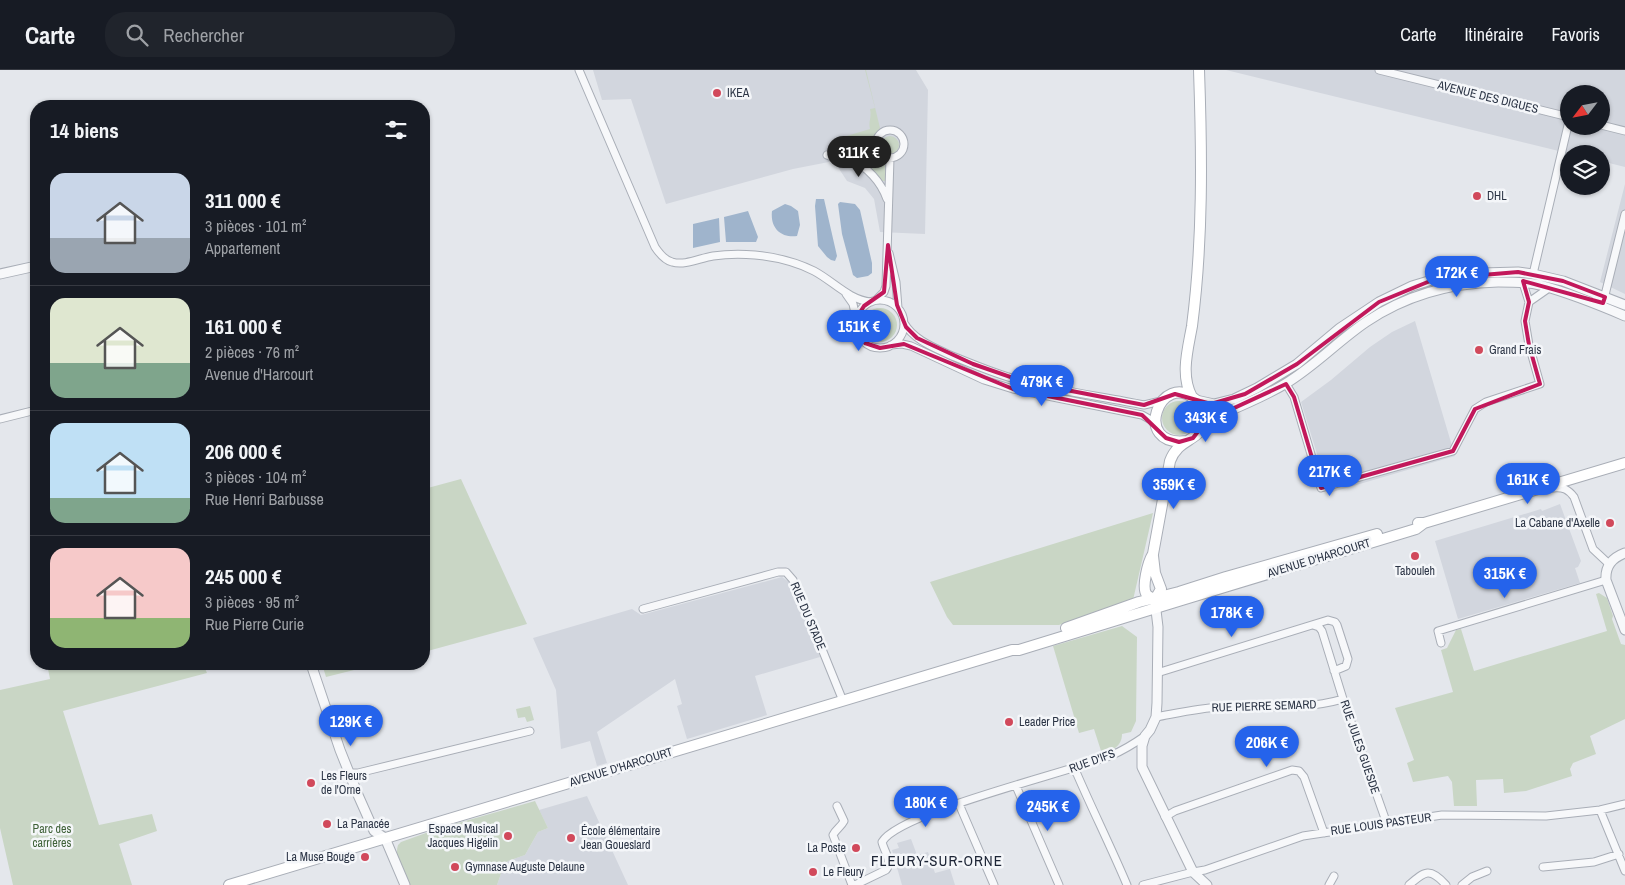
<!DOCTYPE html>
<html lang="fr">
<head>
<meta charset="utf-8">
<style>
  :root { --surface:#171b24; --page:#20242c; --text:#f1f3f6; --muted:#9ea1a6; --line:#363941; --accent:#2563eb }
  body { margin:0; font-family:"Archivo Narrow",sans-serif; background:var(--page); color:var(--text); height:100vh; display:flex; flex-direction:column; font-size:19px; white-space:nowrap }
  * { box-sizing:border-box; margin:0 }
  p { font-size:16px; color:var(--muted) }
  .icon { flex:none; width:28px; height:28px; fill:none; stroke:currentColor; stroke-width:2; stroke-linecap:round; stroke-linejoin:round }
  .map { position:relative; flex:1; overflow:hidden }
  .sheet { position:absolute; left:30px; top:30px; width:400px; height:570px; display:flex; flex-direction:column; background:var(--surface); border-radius:20px; box-shadow:0 1px 4px #0004 }
  .sheet>* { flex:none }
  .needle { width:32px; rotate:238deg }
  .buttons { position:absolute; left:1560px; top:15px; display:grid; gap:10px }
  .buttons a { display:grid; place-items:center; width:50px; height:50px; border-radius:50%; background:var(--surface); box-shadow:0 1px 4px #0004; font-size:25px }
  .price { position:absolute; translate:-50% -42px; padding:0 11px; border-radius:18px; background:var(--accent); color:#fff; font-size:16px; line-height:32px; filter:drop-shadow(0 1px 2px #0008) }
  .price::after { content:''; position:absolute; left:50%; top:30px; width:15px; height:11px; margin-left:-8px; background:inherit; clip-path:polygon(0 0,100% 0,50% 100%) }
  .price.current { background:#222; color:#fff }
  ul { padding:0; list-style:none }
  li { display:flex; align-items:center; gap:15px; height:125px; padding:0 20px }
  li+li { border-top:1px solid var(--line) }
  li span { display:grid; place-items:center; flex:none; width:140px; height:100px; border-radius:15px; color:#555 }
  li>.icon { margin-inline-start:auto }
  span .icon { width:60px; height:60px; fill:#fffc; stroke-width:1 }
  li b { font-size:21px }
  h2 { display:flex; justify-content:space-between; align-items:center; height:60px; padding:0 20px; font-size:21px }
  header { display:flex; align-items:center; gap:30px; box-sizing:border-box; height:70px; padding:0 25px; background:var(--surface); border-bottom:1px solid var(--line) }
  header strong { font-size:24px }
  nav { display:flex; gap:28px; margin-inline-start:auto; font-size:18px }
  .search { width:350px; height:45px; background:var(--page); display:flex; align-items:center; gap:12px; box-sizing:border-box; padding:0 18px; border-radius:20px; color:var(--muted); font-size:19px }
  .map>svg:first-child { display:block }
  .built { fill:#d2d6de; fill-rule:evenodd }
  .green { fill:#c9d6c5 }
  .water { fill:#9fb4cc }
  .lines { fill:none; stroke-linecap:round; stroke-linejoin:round }
  .minor-casing { stroke:#a9aeb7; stroke-width:9 }
  .tertiary-casing { stroke:#a9aeb7; stroke-width:11 }
  .secondary-casing { stroke:#a9aeb7; stroke-width:12 }
  .minor { stroke:#f7f8fa; stroke-width:7 }
  .tertiary { stroke:#f7f8fa; stroke-width:9 }
  .secondary { stroke:#fff; stroke-width:10 }
  .marked { fill:none; stroke:#c2185b; stroke-width:4; stroke-linejoin:round }
  .poi-dot { fill:#d1495b; stroke:#f4f6f9; stroke-width:2 }
  .labels { text-anchor:middle; dominant-baseline:central; stroke-width:5; stroke-linejoin:round; paint-order:stroke }
  .poi-label { font-size:12px; fill:#2b3445; stroke:#f4f6f9; text-anchor:start }
  .street-label { font-size:12px; fill:#2b3445; stroke:#f4f6f9 }
  .park-label { font-size:12px; fill:#3f6138; stroke:#f4f6f9 }
  .quarter-label { font-size:15px; letter-spacing:1px; fill:#1d2536; stroke:#f4f6f9 }
</style>
</head>
<body>
<header>
<strong>Carte</strong>
<div class="search"><svg class="icon" aria-label="search" viewBox="0 0 24 24"><circle cx="10" cy="10" r="6"/><path d="M15 15l6 6"/></svg>Rechercher</div>
<nav><a>Carte</a><a>Itinéraire</a><a>Favoris</a></nav>
</header>
<div class="map">
<svg width="1625" height="815" viewBox="0 0 1625 815">
  <rect width="100%" height="100%" fill="#e4e7ec"/>
  <path class="built" d="M593 0H916L928 20 925 164 880 162 874 129 865 118 847 111 834 91 793 99 666 134 631 29 602 30Z
    M1226 0H1625V97L1601 91V84H1571ZM1569 24H1601V56H1569Z
    M1625 114V224L1600 212Z
    M1415 251 1455 386 1329 423 1301 332 1331 310 1370 277 1392 262Z
    M1560 434 1581 491 1578 497 1575 498 1580 513 1458 549 1435 471 1541 439 1542 441Z
    M782 507 789 512 820 587 755 606 767 645 687 669 677 636 682 634 675 609 597 662 607 693 597 696 590 671 561 679 556 620 533 568 632 539 641 545Z
    M587 726 628 815H497L504 795 508 791 525 785 538 762 548 758 539 740Z
    M911 769 917 785 928 782 935 803 950 799 955 815H902L892 780 899 778 897 773Z"/>
  <path class="green" d="M865 0H866L880 58 870 72 846 76 843 67 870 59C868 52 872 47 870 39L875 38Z
    M881 75a9 9 0 1 1 18 0a9 9 0 1 1-18 0Z
    M868 81 875 83 885 94V111H881L870 98 845 85Z
    M863 255a17 17 0 1 1 34 0a17 17 0 1 1-34 0Z
    M1162 348a17 17 0 1 1 34 0a17 17 0 1 1-34 0Z
    M461 409 527 554 424 582V419Z
    M1153 443 1133 530 1059 555H953L947 547 930 512Z
    M1599 523 1607 528 1613 546 1612 549 1621 574 1625 575V649L1590 666 1596 684 1573 693 1570 699 1572 706 1526 721 1504 723 1503 709 1476 710 1477 736H1454L1452 712 1448 706 1413 712 1407 693 1414 690 1395 638 1453 622 1441 580 1447 578 1456 560 1461 559 1474 601 1607 561 1596 524Z
    M1122 556 1137 567 1136 651 1131 662 1122 664C1122 677 1112 680 1102 684L1094 659 1079 663 1053 576Z
    M47 594H203L207 603 63 641 99 755 152 744 157 761 119 774 132 815H13L0 758V620L50 609Z
    M322 594H378L326 607Z
    M530 636 534 650 527 652 525 647 518 648 516 639Z
    M535 731 548 758 538 762 525 785 508 791 504 795 497 815H410C402 805 394 787 398 775L401 772 437 759Z"/>
  <path class="water" d="M816 129H824L837 186 835 191 831 190 827 187 818 176 815 136Z
    M840 132 855 134 860 140 872 193V203L868 206 857 208 853 205 842 164 838 134Z
    M785 134 791 136 798 141 800 155 797 166C781 168 770 158 772 141Z
    M748 141 758 167 756 172H726L724 147Z
    M719 148 720 172 693 178V154Z"/>
  <g class="lines">
    <defs>
      <path id="minor" d="M579 0 655 177C659 183 664 190 672 192 685 196 700 188 713 186 727 184 742 184 755 185 776 187 796 192 814 201 833 211 849 230 871 232
        M1379 0 1569 47
        M1601 55 1625 61
        M876 74a14 14 0 1 1 28 0a14 14 0 1 1-28 0Z
        M827 85C834 88 842 88 850 90 867 96 881 112 887 129
        M889 183 896 212 898 238
        M1533 204 1569 51
        M846 224 853 234 856 248
        M856 254a24 24 0 1 1 48 0a24 24 0 1 1-48 0Z
        M876 230 884 222 886 216 890 88
        M1595 230 1603 233 1625 144
        M1529 232 1549 218
        M904 253C914 270 933 277 950 285 975 295 1000 306 1026 312 1065 322 1105 327 1144 335L1161 331
        M891 275 902 274 911 276 984 310 1013 319 1142 345 1151 350 1156 356
        M1286 314 1294 327 1321 418 1453 381 1475 339 1486 332 1540 314 1529 275 1525 251 1529 232 1523 213
        M0 349 36 340
        M1553 418C1563 417 1568 419 1574 427L1593 479 1609 494
        M643 539 778 502H786L793 510 809 547 843 631
        M1313 555 1319 557 1322 561 1343 629 1387 754
        M1441 573 1438 561 1606 510
        M1157 603 1328 550 1335 552 1337 555 1348 589 1346 596 1334 601
        M1156 647C1178 643 1199 638 1221 637 1262 635 1302 641 1343 629
        M1073 699 1077 704C1093 741 1111 777 1127 815
        M349 703H358L530 661
        M1016 716 1059 815
        M959 734 994 815
        M837 736 844 751C841 757 836 759 833 765L852 815
        M1600 740 1625 801
        M1165 747 1175 741 1292 700 1299 701 1304 707 1324 763
        M1543 797 1594 792 1619 784
        M855 815 886 800C893 792 884 781 882 772 899 742 1071 702 1112 685 1124 680 1135 673 1145 666
        M1143 815 1193 802 1205 800 1303 766 1442 745 1546 746 1600 740 1625 734
        M1329 815 1334 806
        M1409 815C1425 801 1430 797 1446 815
        M1462 815 1472 807 1487 801"/>
      <path id="tertiary" d="M0 204 36 196
        M1196 330 1214 334 1234 329 1257 318 1297 294 1340 258 1379 232 1412 216 1435 209 1482 203 1518 202 1533 204 1563 211 1625 235
        M1203 354 1206 351C1233 339 1260 329 1285 314 1315 296 1338 271 1366 252 1406 225 1450 213 1498 212 1512 212 1526 212 1540 215 1569 223 1597 234 1625 246
        M1625 483C1612 488 1605 496 1606 510L1625 560
        M1155 532 1158 557 1157 633 1156 647 1150 660 1145 666 1142 676V697L1193 802 1207 815
        M311 594 340 680 358 725 374 761 385 768 405 815"/>
      <path id="secondary" d="M1192 327C1180 305 1188 279 1192 256 1203 171 1202 85 1199 0
        M1418 453H1424L1625 393
        M1153 486 1155 503 1161 519 1155 529
        M1155 529C1152 528 1149 527 1147 525 1141 518 1148 492 1153 484L1170 391C1178 369 1197 372 1203 355 1205 346 1202 336 1196 330 1161 298 1130 378 1187 371
        M1066 558 1139 532 1179 522 1226 507 1377 464
        M229 815 1012 580H1019C1151 539 1284 499 1416 459L1424 453"/>
    </defs>
    <use href="#minor" class="minor-casing"/>
    <use href="#tertiary" class="tertiary-casing"/>
    <use href="#secondary" class="secondary-casing"/>
    <use href="#minor" class="minor"/>
    <use href="#tertiary" class="tertiary"/>
    <use href="#secondary" class="secondary"/>
  </g>
  <path class="marked" d="M888 175 897 235 906 257 917 268 973 294 1025 312 1144 335 1175 324 1211 334 1245 324 1297 294 1379 232 1435 209 1518 202 1563 211 1605 227 1603 233 1523 211 1529 232 1525 251 1529 275 1540 314 1475 339 1453 381 1321 418 1294 327 1286 314 1206 351 1193 368 1179 372 1166 368 1142 345 1013 319 904 274 880 278 865 273 857 263 856 249 864 236 884 222Z"/>
  <g class="poi-dot">
    <circle cx="717" cy="23" r="5"/>
    <circle cx="1477" cy="126" r="5"/>
    <circle cx="1479" cy="280" r="5"/>
    <circle cx="1610" cy="453" r="5"/>
    <circle cx="1415" cy="486" r="5"/>
    <circle cx="1009" cy="652" r="5"/>
    <circle cx="311" cy="713" r="5"/>
    <circle cx="327" cy="754" r="5"/>
    <circle cx="508" cy="766" r="5"/>
    <circle cx="571" cy="768" r="5"/>
    <circle cx="856" cy="778" r="5"/>
    <circle cx="365" cy="787" r="5"/>
    <circle cx="455" cy="797" r="5"/>
    <circle cx="813" cy="802" r="5"/>
  </g>
  <g class="labels">
    <g class="poi-label">
      <text x="727" y="23">IKEA</text>
      <text x="1487" y="126">DHL</text>
      <text x="1489" y="280">Grand Frais</text>
      <text x="1600" y="453" text-anchor="end">La Cabane d'Axelle</text>
      <text x="1415" y="501" text-anchor="middle">Tabouleh</text>
      <text x="1019" y="652">Leader Price</text>
      <text x="321" y="706">Les Fleurs<tspan x="321" dy="14">de l'Orne</tspan></text>
      <text x="337" y="754">La Panacée</text>
      <text x="498" y="759" text-anchor="end">Espace Musical<tspan x="498" dy="14">Jacques Higelin</tspan></text>
      <text x="581" y="761">École élémentaire<tspan x="581" dy="14">Jean Goueslard</tspan></text>
      <text x="846" y="778" text-anchor="end">La Poste</text>
      <text x="355" y="787" text-anchor="end">La Muse Bouge</text>
      <text x="465" y="797">Gymnase Auguste Delaune</text>
      <text x="823" y="802">Le Fleury</text>
    </g>
    <g class="street-label">
      <text transform="translate(1488 27) rotate(14)">AVENUE DES DIGUES</text>
      <text transform="translate(1319 488) rotate(-17)">AVENUE D'HARCOURT</text>
      <text transform="translate(808 546) rotate(67)">RUE DU STADE</text>
      <text transform="translate(1264 636) rotate(-2)">RUE PIERRE SEMARD</text>
      <text transform="translate(1360 677) rotate(71)">RUE JULES GUESDE</text>
      <text transform="translate(1092 691) rotate(-20)">RUE D'IFS</text>
      <text transform="translate(621 697) rotate(-17)">AVENUE D'HARCOURT</text>
      <text transform="translate(1381 754) rotate(-8)">RUE LOUIS PASTEUR</text>
    </g>
    <g class="park-label">
      <text x="52" y="759">Parc des<tspan x="52" dy="14">carrières</tspan></text>
    </g>
    <g class="quarter-label">
      <text x="937" y="790">FLEURY-SUR-ORNE</text>
    </g>
  </g>
</svg>
<div class="buttons">
<a><svg class="needle" viewBox="-14 -14 28 28"><path d="M0-13l5 13h-10z" fill="#e53935"/><path d="M0 13l5-13h-10z" fill="#9ea1a6"/></svg></a>
<a><svg class="icon" aria-label="layers" viewBox="0 0 24 24"><path d="M12 4l9 5-9 5-9-5zM3 14l9 5 9-5"/></svg></a>
</div>
<b class="price current" style="left:859px;top:108px">311K €</b>
<b class="price" style="left:1457px;top:228px">172K €</b>
<b class="price" style="left:859px;top:282px">151K €</b>
<b class="price" style="left:1042px;top:337px">479K €</b>
<b class="price" style="left:1206px;top:373px">343K €</b>
<b class="price" style="left:1330px;top:427px">217K €</b>
<b class="price" style="left:1528px;top:435px">161K €</b>
<b class="price" style="left:1174px;top:440px">359K €</b>
<b class="price" style="left:1505px;top:529px">315K €</b>
<b class="price" style="left:1232px;top:568px">178K €</b>
<b class="price" style="left:351px;top:677px">129K €</b>
<b class="price" style="left:1267px;top:698px">206K €</b>
<b class="price" style="left:926px;top:758px">180K €</b>
<b class="price" style="left:1048px;top:762px">245K €</b>
<section class="sheet">
<h2>14 biens<svg class="icon" aria-label="filters" viewBox="0 0 24 24"><path d="M4 7h16M4 17h16"/><circle cx="9" cy="7" r="2"/><circle cx="15" cy="17" r="2"/></svg></h2>
<ul>
<li><span style="background:linear-gradient(#c9d6e8 65%,#9aa5b1 0)"><svg class="icon" aria-label="home" viewBox="0 0 24 24"><path d="M3 11l9-7 9 7M6 9v11h12V9"/></svg></span><div><b>311 000 €</b><p>3 pièces · 101 m²</p><p>Appartement</p></div></li>
<li><span style="background:linear-gradient(#dfe7d0 65%,#7fa58c 0)"><svg class="icon" aria-label="home" viewBox="0 0 24 24"><path d="M3 11l9-7 9 7M6 9v11h12V9"/></svg></span><div><b>161 000 €</b><p>2 pièces · 76 m²</p><p>Avenue d'Harcourt</p></div></li>
<li><span style="background:linear-gradient(#bfe0f5 75%,#7fa58c 0)"><svg class="icon" aria-label="home" viewBox="0 0 24 24"><path d="M3 11l9-7 9 7M6 9v11h12V9"/></svg></span><div><b>206 000 €</b><p>3 pièces · 104 m²</p><p>Rue Henri Barbusse</p></div></li>
<li><span style="background:linear-gradient(#f6c9c9 70%,#8fb573 0)"><svg class="icon" aria-label="home" viewBox="0 0 24 24"><path d="M3 11l9-7 9 7M6 9v11h12V9"/></svg></span><div><b>245 000 €</b><p>3 pièces · 95 m²</p><p>Rue Pierre Curie</p></div></li>
</ul>
</section>
</div>
</body>
</html>
